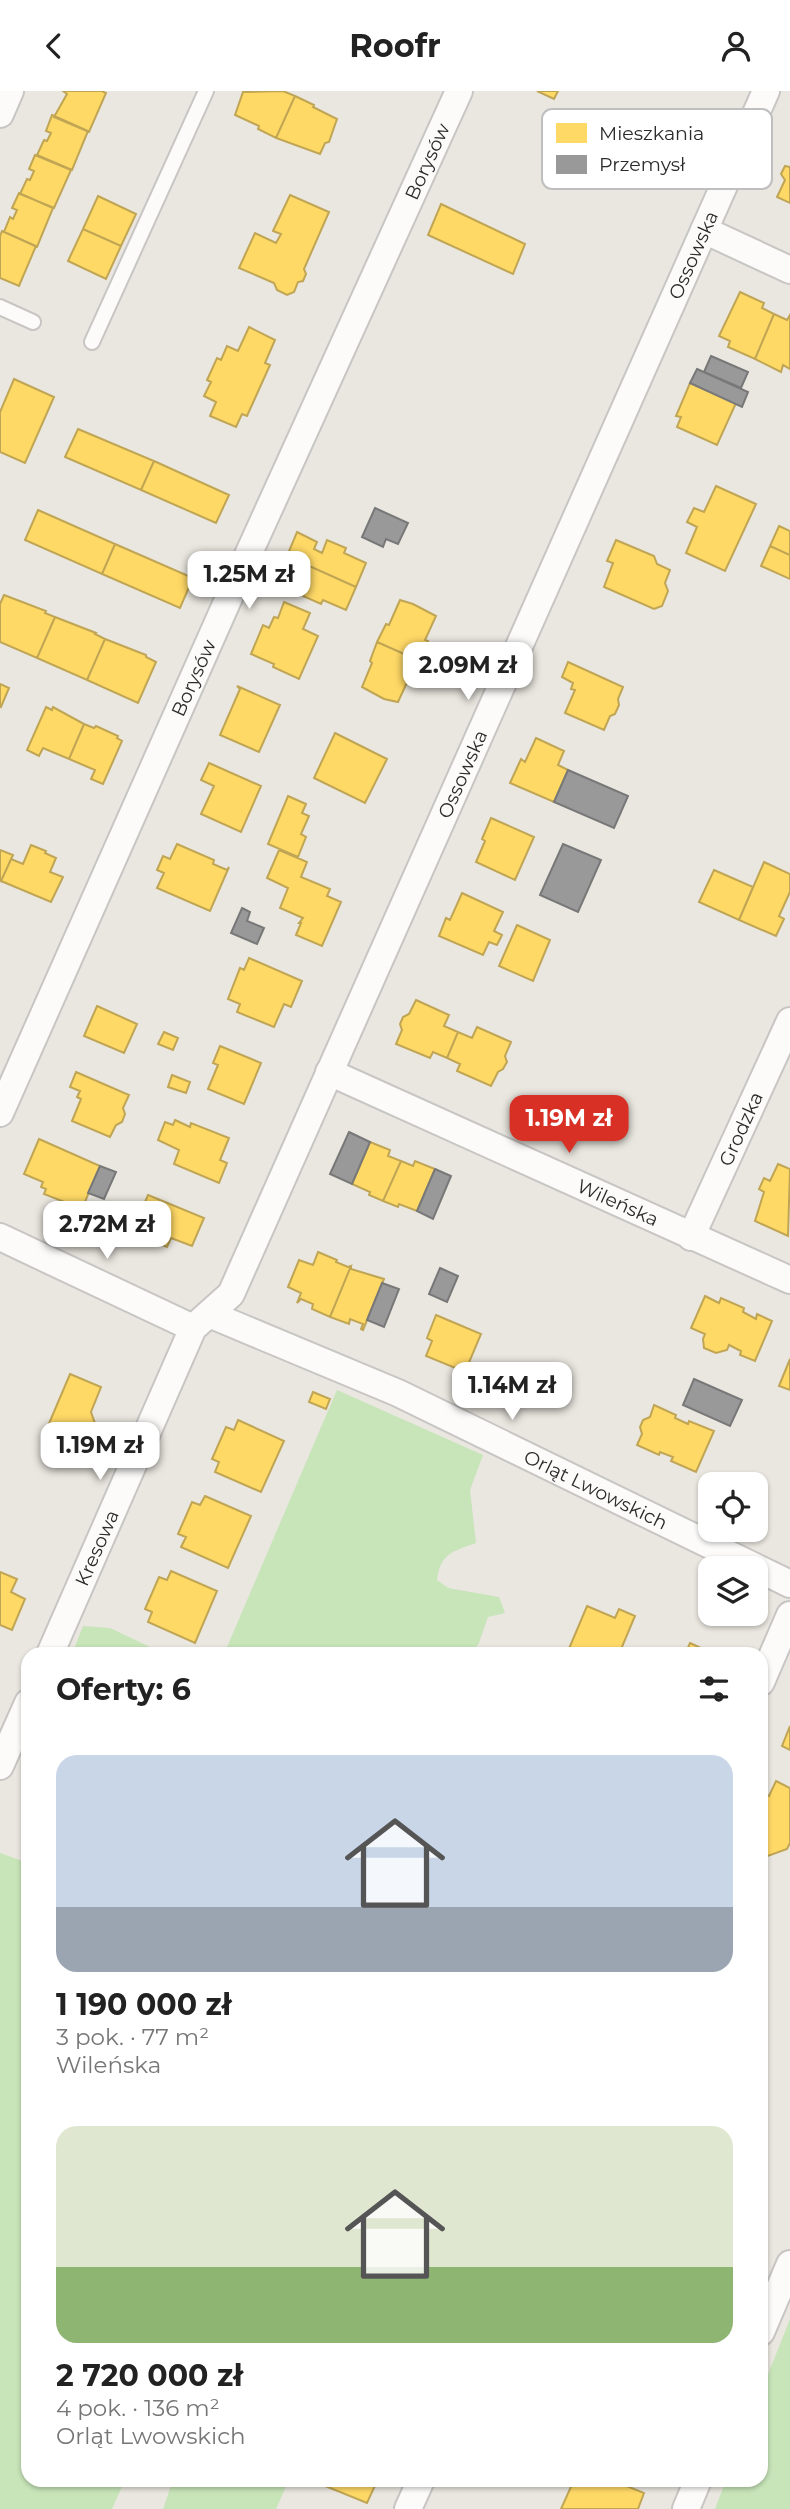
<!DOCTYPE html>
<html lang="pl">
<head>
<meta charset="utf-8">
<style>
  :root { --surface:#fff; --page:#f6f6f6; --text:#222; --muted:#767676; --accent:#d93025 }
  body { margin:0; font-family:Montserrat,sans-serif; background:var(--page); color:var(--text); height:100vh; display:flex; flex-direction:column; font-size:26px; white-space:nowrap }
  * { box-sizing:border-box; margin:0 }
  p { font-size:23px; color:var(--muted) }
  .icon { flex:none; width:38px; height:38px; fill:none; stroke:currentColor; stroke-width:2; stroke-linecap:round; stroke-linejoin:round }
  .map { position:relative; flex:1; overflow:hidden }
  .details { position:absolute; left:21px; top:1556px; width:747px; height:840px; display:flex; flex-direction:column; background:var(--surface); border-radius:21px; box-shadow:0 2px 5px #0004 }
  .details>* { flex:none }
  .buttons { position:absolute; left:698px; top:1381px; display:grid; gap:14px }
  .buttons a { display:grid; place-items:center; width:70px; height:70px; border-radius:14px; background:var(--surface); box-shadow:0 2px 5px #0004; font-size:35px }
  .price { position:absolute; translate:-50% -60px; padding:0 16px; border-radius:14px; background:#fff; color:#222; font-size:23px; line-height:46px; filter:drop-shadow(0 2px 4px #0008) }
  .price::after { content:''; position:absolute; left:50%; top:42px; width:21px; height:16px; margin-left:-10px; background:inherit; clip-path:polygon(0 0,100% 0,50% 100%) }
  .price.on { background:var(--accent); color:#fff }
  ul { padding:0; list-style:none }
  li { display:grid; align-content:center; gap:14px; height:371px; padding:0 35px }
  li span { display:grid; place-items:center; height:217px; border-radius:21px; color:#555 }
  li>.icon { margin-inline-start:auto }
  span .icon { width:126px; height:126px; fill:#fffc; stroke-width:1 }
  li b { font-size:30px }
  h2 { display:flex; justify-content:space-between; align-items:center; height:84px; padding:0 35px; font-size:30px }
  header { display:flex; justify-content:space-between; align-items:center; height:91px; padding:0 35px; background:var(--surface); font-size:32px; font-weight:700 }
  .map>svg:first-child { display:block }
  .green { fill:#c7e5b9 }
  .homes { fill:#ffd966; stroke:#bfa554; stroke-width:2 }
  .industry { fill:#999; stroke:#787878; stroke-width:2 }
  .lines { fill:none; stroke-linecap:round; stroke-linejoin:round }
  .lane-casing { stroke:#c7c6c5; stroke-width:18 }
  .street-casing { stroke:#c7c6c5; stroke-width:30 }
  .lane { stroke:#fcfbfa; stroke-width:14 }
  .street { stroke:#fcfbfa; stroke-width:26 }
  .labels { text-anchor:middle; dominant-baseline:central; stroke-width:7; stroke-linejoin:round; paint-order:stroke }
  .street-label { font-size:19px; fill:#2b2b2b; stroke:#fff }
  .key { fill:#fff; stroke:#bfbfbf; stroke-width:2 }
  .key-label { font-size:19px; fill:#2b2b2b }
</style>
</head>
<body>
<header><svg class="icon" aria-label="back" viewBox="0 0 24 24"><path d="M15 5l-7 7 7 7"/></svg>Roofr<svg class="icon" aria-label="person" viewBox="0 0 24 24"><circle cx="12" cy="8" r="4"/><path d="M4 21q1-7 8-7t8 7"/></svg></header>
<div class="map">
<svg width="790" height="2418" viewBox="0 0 790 2418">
  <rect width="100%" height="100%" fill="#eae7e0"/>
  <path class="green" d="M337 1299 483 1364 470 1399 476 1452C453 1460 440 1463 437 1489L448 1497 499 1506 505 1522 488 1526 479 1552 471 1563H224Z
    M83 1535 110 1537 165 1563H72Z
    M0 1762 28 1772V2389H125L112 2418H0Z
    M790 2228V2418H715L726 2389H761V2301Z
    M173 2389H289L276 2418H163Z"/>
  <path class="homes" d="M102 0 106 2 89 41 54 26 67 3 63 0Z
    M283 0 295 5 276 47 258 38 259 35 235 24 243 1Z
    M537 0H558L554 8Z
    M295 5 314 14 313 16 337 28 329 51 325 52 320 63 276 47Z
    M52 24 88 40 72 79 37 64 44 49 47 50 51 42 46 40Z
    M35 64 71 79 54 117 20 103 27 88 30 89 34 80 29 78Z
    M785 75 790 76V112L777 106 785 89 781 83Z
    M19 102 53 117 37 156 4 141 10 126 13 128 17 119 12 117Z
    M290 104 329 121 304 178 306 183 303 190 298 191 294 201 287 204 277 199 274 192 239 177 255 142 276 152 281 143 273 140Z
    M98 105 136 123 121 155 83 138Z
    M441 113 525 153 513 183 428 144Z
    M83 138 121 155 106 188 68 170Z
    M2 140 36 155 19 195 0 187V145Z
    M740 201 764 212 762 217 774 223 755 268 728 256 730 250 719 245Z
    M774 223 787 229 790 224V278L783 274 781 281 755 268Z
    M249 236 275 249 265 272 270 274 247 325 242 323 236 336 210 325 216 311 204 305 211 291 207 289 217 267 221 269 227 255 238 260Z
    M14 288 54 306 25 372 0 361V321Z
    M690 292 736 312 717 354 677 336 681 326 676 325Z
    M78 338 154 370 141 399 65 366Z
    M154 370 229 404 216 432 141 399Z
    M716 395 756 413 725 480 686 462 697 436 687 431 694 417 704 421Z
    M38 419 115 453 102 483 25 449Z
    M779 435 790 440V464L770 455Z
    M297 441 317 451 314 458 322 462 327 449 346 457 344 462 366 472 356 496 287 465Z
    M616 449 654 465 657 473 670 479 665 492 668 500 662 515 654 518 604 496 613 472 607 470Z
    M115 453 193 487 180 517 102 483Z
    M770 455 790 464V488L761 475Z
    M287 465 356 496 346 519 323 509 321 513 303 505 309 492 301 489 297 497 277 487Z
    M4 504 46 520 45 522 55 526 37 567 0 551V513Z
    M400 509 413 513 436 525 425 549 428 550 420 570 377 551 386 533 389 534Z
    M284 511 310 522 303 538 318 545 299 588 273 576 274 573 251 563 263 534 269 537 274 526 278 527Z
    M55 526 96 542 95 543 105 548 87 589 37 567Z
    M105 548 146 564V566L156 571 138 612 87 589Z
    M377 551 420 570 411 588 409 587 398 611 384 608 362 596 372 572 370 570Z
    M568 571 623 596 618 608 619 614 615 623 610 625 604 639 565 622 575 599 571 598 573 592 562 586Z
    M0 593 9 597 1 616 0 615Z
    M237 595 280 614 259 661 220 644 240 598Z
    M46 616 52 619 53 616 84 633 69 668 43 657 39 665 27 659Z
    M84 633 94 637 96 635 118 645 117 647 122 650 103 693 91 688 95 679 69 668Z
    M335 642 387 668 365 712 314 687Z
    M536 647 564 660 558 674 568 679 554 711 510 692 521 668 525 671Z
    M209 672 261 695 241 741 201 723 214 695 201 689Z
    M288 705 306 713 302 722 309 725 301 743 306 746 298 766 268 753Z
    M491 727 534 746 515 789 476 771 485 750 482 748Z
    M177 753 214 769 213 773 227 779 229 776 210 820 157 797 164 782 157 779 163 765 170 768Z
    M31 754 46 760 45 762 56 767 50 781 63 786 51 811 1 790 11 768 23 773Z
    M0 759 13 764 1 790 0 789Z
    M279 759 307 771 301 786 330 798 327 805 341 811 322 855 296 844 301 832H299L303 827 280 817 288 797 267 787Z
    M764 771 790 783V801L779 825 784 828 776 845 739 829Z
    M714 779 753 796 739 829 699 811Z
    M462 802 503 821 494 840 502 844 497 854 489 851 483 864 439 845 446 827 450 829Z
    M517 834 550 849 533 890 499 875Z
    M249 867 302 890 291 916 284 913 274 936 237 921 240 913 228 908 240 877 244 879Z
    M416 909 449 924 444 935 458 941 447 967 433 961 430 967 396 953 402 939 400 933 403 926 409 923Z
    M97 915 137 933 124 962 84 945Z
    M477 936 511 951 505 965 507 971 503 978 498 981 491 995 457 980 460 973 447 967 458 941 472 947Z
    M164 941 178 947 173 959 158 953Z
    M220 955 261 972 244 1013 208 998 218 974 213 972Z
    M76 981 129 1004 123 1017 125 1023 122 1031 116 1034 110 1046 72 1030 81 1008 77 1006 80 1000 70 996Z
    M172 984 190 991 186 1002 168 996Z
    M175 1029 190 1036 191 1032 229 1047 220 1069 227 1072 219 1092 174 1073 179 1059 158 1049 165 1031 173 1034Z
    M39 1048 100 1075 82 1118 44 1103 46 1098 41 1096 43 1091 24 1083Z
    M370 1051 390 1059 388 1065 401 1070 383 1110 369 1104 370 1101 352 1093Z
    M401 1070 413 1075 415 1070 435 1078 417 1120 399 1113 398 1116 383 1110Z
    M778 1073 790 1078 788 1145 755 1130 764 1101 759 1098 764 1087 770 1090Z
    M148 1104 204 1127 192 1155 171 1147 167 1156 148 1148 150 1144 134 1137Z
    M318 1161 337 1169 336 1171 348 1176 351 1175 330 1226 312 1218 313 1213 301 1208 297 1212 301 1202 288 1196 299 1169 313 1174Z
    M351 1175V1178L384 1188 363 1239 361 1238 363 1233 350 1228 349 1233 330 1226Z
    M705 1205 719 1212 721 1207 744 1217 743 1221 756 1228 757 1223 772 1230 755 1270 740 1264 741 1260 729 1254 727 1259 716 1262 704 1257 703 1248 705 1243 691 1237Z
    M436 1224 481 1243 465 1281 426 1265 432 1250 427 1247Z
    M790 1268V1299L779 1295Z
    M70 1283 101 1296 91 1321 97 1338 88 1361 70 1354 67 1359 42 1349Z
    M313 1301 330 1308 326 1318 309 1311Z
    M654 1314 676 1324 675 1327 688 1333 689 1330 714 1340 696 1381 671 1370 673 1366 660 1361 659 1364 637 1354 642 1343 640 1336 643 1329 650 1326Z
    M238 1329 284 1350 261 1401 215 1381 219 1371 212 1368 226 1336 234 1339Z
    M205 1405 251 1425 228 1477 181 1456 186 1446 178 1443 192 1411 200 1414Z
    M171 1480 217 1500 195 1552 148 1531 152 1521 145 1518 159 1486 167 1489Z
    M0 1481 17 1488 11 1501 25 1508 12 1539 0 1534Z
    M587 1515 615 1527 619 1518 635 1525 619 1563H576L568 1560Z
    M690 1552 714 1563H685Z
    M790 1635V1659L782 1655Z
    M776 1690 790 1697V1752L787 1758 765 1766 761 1765V1714L766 1704 769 1705Z
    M375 2389 377 2390 367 2412 313 2390Z
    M574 2389H612L644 2402 638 2418H561Z"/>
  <path class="industry" d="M711 265 748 281 741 297 704 281Z
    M697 278 748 301 742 316 690 292Z
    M375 417 408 432 398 453 386 448 383 456 362 446Z
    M568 679 628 705 614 737 554 711Z
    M563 753 601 769 578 821 540 804Z
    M242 817 250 821 247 830 264 837 257 853 231 842Z
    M349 1041 370 1051 352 1093 330 1083Z
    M100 1075 116 1081 104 1108 88 1102Z
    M435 1078 451 1085 433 1128 417 1120Z
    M440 1177 458 1185 447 1211 429 1203Z
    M382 1192 399 1198 384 1236 367 1229Z
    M694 1288 742 1309 730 1335 683 1314Z"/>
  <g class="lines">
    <defs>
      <path id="lane" d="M0 216 33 231
        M92 251 206 0"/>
      <g id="street">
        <path d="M0 23 10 0"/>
        <path d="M704 139 790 179"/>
        <path id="s1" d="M329 981 790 1189"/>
        <path id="s2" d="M0 1022 243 475 459 0"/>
        <path d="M0 1146 193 1237"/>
        <path id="s3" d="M691 1146 790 930"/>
        <path id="s4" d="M209 1223 398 1302 790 1493"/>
        <path id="s5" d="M50 1563 193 1237 231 1203 766 0"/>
        <path d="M761 1591 790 1524"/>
        <path d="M0 1675 28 1612"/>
        <path d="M761 2241 790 2173"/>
        <path d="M408 2418 421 2389"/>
        <path d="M686 2418 698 2389"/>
      </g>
    </defs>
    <use href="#lane" class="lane-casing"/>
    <use href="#street" class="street-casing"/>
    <use href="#lane" class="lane"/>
    <use href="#street" class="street"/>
  </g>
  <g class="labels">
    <g class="street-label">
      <text stroke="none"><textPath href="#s2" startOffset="1043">Borysów</textPath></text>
      <text stroke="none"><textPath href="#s5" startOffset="1544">Ossowska</textPath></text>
      <text stroke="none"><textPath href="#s2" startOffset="476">Borysów</textPath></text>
      <text stroke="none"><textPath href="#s5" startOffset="976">Ossowska</textPath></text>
      <text stroke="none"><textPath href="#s3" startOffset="119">Grodzka</textPath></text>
      <text stroke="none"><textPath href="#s1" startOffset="317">Wileńska</textPath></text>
      <text stroke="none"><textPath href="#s4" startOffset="425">Orląt Lwowskich</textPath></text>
      <text stroke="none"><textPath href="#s5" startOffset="116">Kresowa</textPath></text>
    </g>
  </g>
  <rect x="542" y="18" width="230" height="80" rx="10" class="key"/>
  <rect x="556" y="32" width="31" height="20" fill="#ffd966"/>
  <rect x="556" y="64" width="31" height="19" fill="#999"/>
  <g class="key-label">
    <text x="599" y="49">Mieszkania</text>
    <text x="599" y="80">Przemysł</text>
  </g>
</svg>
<div class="buttons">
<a><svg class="icon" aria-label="locate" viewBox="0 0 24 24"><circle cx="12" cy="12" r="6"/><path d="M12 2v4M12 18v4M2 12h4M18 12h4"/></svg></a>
<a><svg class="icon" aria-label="layers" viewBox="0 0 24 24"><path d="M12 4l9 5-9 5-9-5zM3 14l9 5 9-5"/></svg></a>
</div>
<b class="price" style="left:249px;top:520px">1.25M zł</b>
<b class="price" style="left:468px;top:611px">2.09M zł</b>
<b class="price on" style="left:569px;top:1064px">1.19M zł</b>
<b class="price" style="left:107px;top:1170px">2.72M zł</b>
<b class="price" style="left:512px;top:1331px">1.14M zł</b>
<b class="price" style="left:100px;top:1391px">1.19M zł</b>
<section class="details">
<h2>Oferty: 6<svg class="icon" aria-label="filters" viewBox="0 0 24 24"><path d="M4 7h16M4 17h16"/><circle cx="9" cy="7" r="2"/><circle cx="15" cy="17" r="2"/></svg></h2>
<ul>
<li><span style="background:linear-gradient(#c9d6e8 70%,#9aa5b1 0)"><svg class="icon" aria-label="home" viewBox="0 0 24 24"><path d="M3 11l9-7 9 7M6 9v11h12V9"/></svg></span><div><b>1 190 000 zł</b><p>3 pok. · 77 m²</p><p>Wileńska</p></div></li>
<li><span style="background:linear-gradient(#dfe7d0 65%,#8fb573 0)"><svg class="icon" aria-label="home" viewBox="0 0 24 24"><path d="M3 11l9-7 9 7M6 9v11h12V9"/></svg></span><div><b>2 720 000 zł</b><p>4 pok. · 136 m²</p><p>Orląt Lwowskich</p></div></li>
</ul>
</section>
</div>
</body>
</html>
